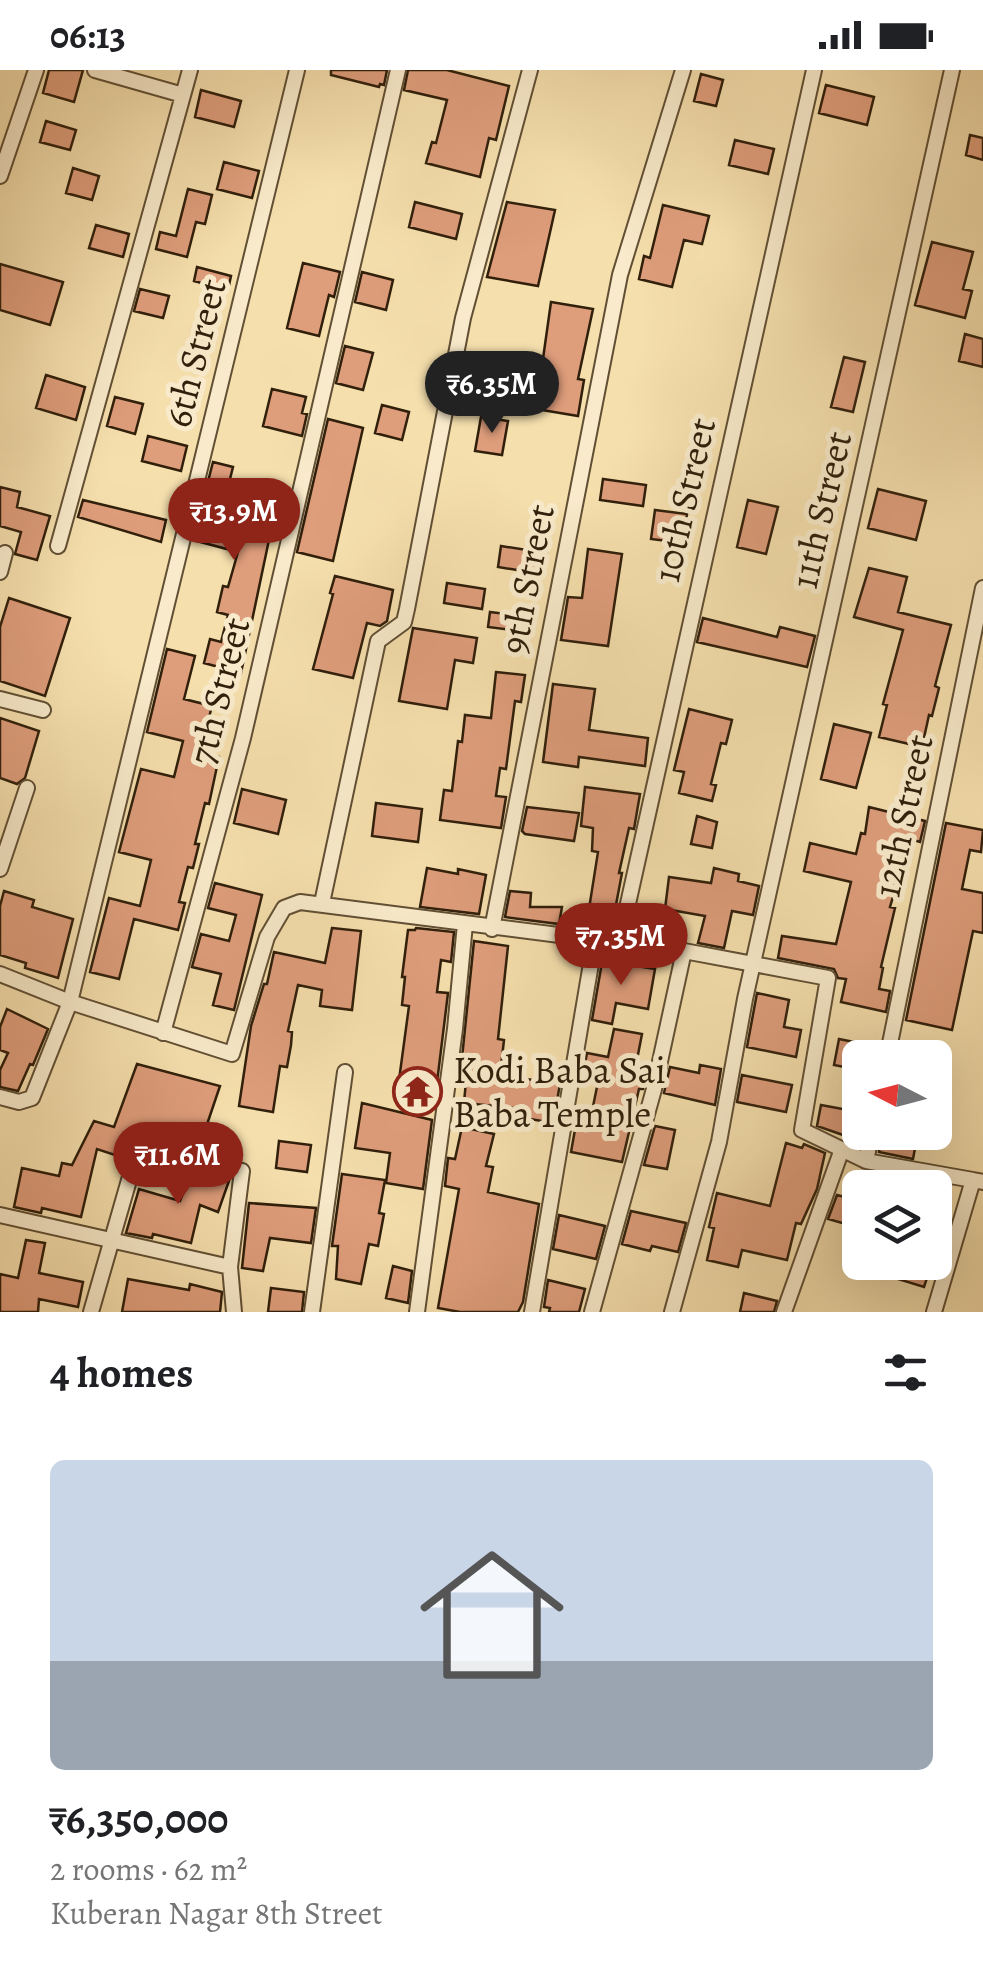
<!DOCTYPE html>
<html lang="en">
<head>
<meta charset="utf-8">
<style>
  :root { --surface:#fff; --page:#f6f6f6; --text:#202124; --muted:#757577; --accent:#8f2418 }
  body { margin:0; font-family:Alegreya,serif; background:var(--page); color:var(--text); height:100vh; display:flex; flex-direction:column; font-size:38px; white-space:nowrap }
  * { box-sizing:border-box; margin:0 }
  p { font-size:32px; color:var(--muted) }
  .icon { flex:none; width:55px; height:55px; fill:none; stroke:currentColor; stroke-width:2; stroke-linecap:round; stroke-linejoin:round }
  .map { position:relative; height:1242px; overflow:hidden }
  .side { display:flex; flex-direction:column; background:var(--surface); flex:1 }
  .side>* { flex:none }
  .needle { width:65px; rotate:276deg }
  .fabs { position:absolute; left:842px; top:970px; display:grid; gap:20px }
  .fabs a { display:grid; place-items:center; width:110px; height:110px; border-radius:15px; background:var(--surface); box-shadow:0 10px 40px #0002; font-size:50px }
  .price { position:absolute; translate:-50% -85px; padding:0 22px; border-radius:35px; background:var(--accent); color:#fff; font-size:32px; line-height:65px; filter:drop-shadow(0 2px 5px #0008) }
  .price::after { content:''; position:absolute; left:50%; top:60px; width:30px; height:22px; margin-left:-15px; background:inherit; clip-path:polygon(0 0,100% 0,50% 100%) }
  .price.selected { background:#222; color:#fff }
  ul { padding:0; list-style:none }
  li { display:grid; align-content:center; gap:20px; height:530px; padding:0 50px }
  li span { display:grid; place-items:center; height:310px; border-radius:15px; color:#555 }
  li>.icon { margin-inline-start:auto }
  span .icon { width:180px; height:180px; fill:#fffc; stroke-width:1 }
  li b { font-size:42px }
  h2 { display:flex; justify-content:space-between; align-items:center; height:120px; padding:0 50px; font-size:42px }
  .status { display:flex; justify-content:space-between; align-items:center; height:70px; padding:0 50px; background:var(--surface); direction:ltr }
  .status svg { height:28px; fill:currentColor }
  .map>svg:first-child { display:block }
  .building { fill:#de9d7b; stroke:#301f0b; stroke-width:2.5 }
  .lines { fill:none; stroke-linecap:round; stroke-linejoin:round }
  .minor-casing { stroke:#614f34; stroke-width:18 }
  .minor { stroke:#f8eaca; stroke-width:14 }
  .labels { text-anchor:middle; dominant-baseline:central; stroke-width:10; stroke-linejoin:round; paint-order:stroke }
  .street-label { font-size:38px; fill:#301f0b; stroke:#f8eaca }
  .poi-label { font-size:38px; fill:#301f0b; stroke:#f8eaca; text-anchor:start }
</style>
</head>
<body>
<div class="status"><b>06:13</b><svg viewBox="0 0 49 12"><path d="M0 12V9h3v3zM5 12V6h3v6zM10 12V3h3v9zM15 12V0h3v12zM26 1h20v11H26zM47 4h2v5h-2z"/></svg></div>
<div class="map">
<svg width="983" height="1242" viewBox="0 0 983 1242">
  <rect width="100%" height="100%" fill="#f5dfad"/>
  <filter id="stains"><feTurbulence type="fractalNoise" baseFrequency=".002" numOctaves="4"/><feColorMatrix values="0 0 0 0 .2 0 0 0 0 .09 0 0 0 0 .02 0 0 0 .5 -.17"/></filter>
  <radialGradient id="worn" r=".72"><stop offset=".6" stop-color="#630" stop-opacity="0"/><stop offset="1" stop-color="#630" stop-opacity=".3"/></radialGradient>
  <path class="building" d="M49 0H83L74 32 43 23Z
    M331 0H387L384 15 380 14 379 17 331 5Z
    M408 0H447L509 16 496 70 489 68 480 107 426 93 432 72 436 73 447 30 404 20Z
    M701 4 723 10 716 36 694 31Z
    M826 15 874 27 867 55 819 43Z
    M201 20 241 31 234 57 195 47Z
    M46 51 76 60 70 80 40 72Z
    M970 65 983 68V90L966 85Z
    M735 70 774 79 768 104 729 95Z
    M224 92 259 101 252 128 217 119Z
    M73 98 99 106 92 130 66 123Z
    M188 119 212 125 205 154 196 152 187 187 156 179 160 162 176 166Z
    M415 132 462 144 456 169 409 157Z
    M507 132 555 140 538 216 487 207Z
    M663 135 709 146 702 174 684 170 672 217 639 209 644 186 650 188Z
    M96 155 129 164 123 187 89 178Z
    M932 172 973 182 963 219 972 221 965 248 915 235Z
    M303 193 340 202 334 227 329 225 319 266 287 258Z
    M0 194 63 212 50 255 0 240Z
    M197 197 231 206 228 220 194 211Z
    M362 202 393 210 386 240 355 232Z
    M140 219 169 226 163 248 134 241Z
    M551 232 593 239 578 309 584 310 578 346 524 337 530 301 541 303Z
    M965 264 983 269V297L959 291Z
    M345 276 373 283 363 320 336 313Z
    M844 287 865 292 853 342 831 337Z
    M46 305 85 317 76 350 36 338Z
    M272 319 306 327 302 343 307 344 302 366 263 356Z
    M115 327 143 334 135 364 107 356Z
    M382 335 409 342 402 370 375 363Z
    M481 347 508 351 502 385 475 381Z
    M328 349 363 358 333 491 297 482Z
    M148 366 187 376 181 401 142 391Z
    M213 392 233 397 225 429 272 441 267 464 270 465 241 603 204 593 210 569 221 572 228 545 217 542 223 516 228 517 238 482 193 470Z
    M603 409 646 415 643 436 600 430Z
    M0 417 20 422 17 437 50 446 37 490 15 484 21 462 0 456Z
    M878 419 926 431 916 470 868 458Z
    M83 430 166 450 161 472 78 447Z
    M748 430 778 437 766 484 737 477Z
    M655 440 687 444 683 473 651 469Z
    M501 476 546 483 542 504 498 497Z
    M588 479 622 484 608 576 561 570 568 527 582 528Z
    M869 498 907 507 898 542 951 555 935 616 939 618 932 646 929 645 922 677 879 667 887 635 883 634 903 560 854 547Z
    M335 506 393 520 387 551 380 556 367 553 353 608 313 599 333 524 330 523Z
    M447 513 485 519 482 539 444 533Z
    M9 528 70 548 45 626 0 611V557Z
    M490 542 514 545 512 560 488 557Z
    M703 548 777 567 780 557 815 566 807 597 697 572Z
    M413 558 477 568 473 593 455 590 447 639 399 631Z
    M167 579 195 586 184 629 212 636 200 682 219 687 209 734 205 733 195 774H199L193 798 188 797 179 832 185 833 178 860 134 849 119 909 90 902 109 828 140 836 151 790 119 782 141 699 174 707 183 671 147 662Z
    M496 602 525 605 521 632 515 631 506 699 500 698 496 726 506 727 501 758 440 750 444 720 452 721 458 671 462 672 465 645 491 648Z
    M553 614 595 619 589 660 648 668 645 696 579 687 578 697 543 692Z
    M689 639 732 650 726 674 721 673 711 714 716 715 712 731 679 723 684 702 674 700Z
    M0 648 39 661 25 708 17 714 0 708Z
    M834 654 871 663 856 718 821 709Z
    M585 717 640 724 634 759 629 758 619 803H622L611 861 586 858 598 782 592 781 593 758 581 756Z
    M242 719 286 730 278 764 234 753Z
    M376 733 422 739 418 772 372 766Z
    M527 737 579 743 574 771 525 764 522 761Z
    M869 737 925 751 920 772 910 769 890 837 895 838 881 897 883 898 879 919 890 921 886 942 841 932 846 909 838 908 834 899 778 888 782 866 836 874 851 812 804 801 810 773 856 784 861 763 865 764Z
    M697 746 717 752 712 778 691 774Z
    M946 753 983 760 981 782 970 780 962 819 983 823V863L973 861 952 960 906 950Z
    M427 798 458 804V799L486 805 479 844 420 837Z
    M714 798 739 804 738 811 759 816 753 845 732 841 724 878 698 873 705 846 665 839 669 807 711 813Z
    M215 813 262 825 234 940 213 935 221 904 192 897 201 864 229 871 236 845 208 838Z
    M4 821 34 830 32 837 73 849 58 908 25 898 26 893 0 885V836Z
    M510 821 531 823 530 837H562L559 854 505 847Z
    M332 858 361 861 352 940 320 936 322 920 298 915 288 961 292 962 291 975 287 997 280 996 273 1042 239 1036 251 956 264 914H267L274 882 325 893Z
    M416 858 454 862 451 892 441 890 437 922 448 923 435 1029 397 1025 409 936 402 935 405 907H402L408 860H415Z
    M474 871 508 876 498 969 504 970 500 1005 560 1014 553 1053 513 1046 514 1038 464 1033 468 989 462 988Z
    M604 881 612 883 611 892 655 899 648 939 616 933 612 954 592 950Z
    M757 923 789 930 784 957 801 960 796 987 747 977Z
    M7 939 48 959 33 995 30 994 18 1021 0 1017V1000L8 983 0 980V957Z
    M614 959 642 964 635 1000 647 1002 643 1019H639L622 1092 571 1082 576 1054 589 1056 598 1012 582 1009 587 983 608 987Z
    M839 969 869 975 866 988H860V1000L834 995Z
    M137 994 220 1016 198 1081 136 1056 124 1088 97 1079 81 1147 42 1138 41 1143 14 1137 22 1098 59 1106 62 1093 72 1095 94 1051 114 1057Z
    M700 995 721 999 715 1035 664 1023 670 997 699 1003Z
    M742 1005 792 1015 786 1042 737 1032Z
    M362 1033 432 1050 423 1119 386 1113 390 1083 355 1078Z
    M821 1035 848 1040 843 1065 817 1056Z
    M655 1056 675 1060 667 1099 644 1095Z
    M462 1057 494 1064 486 1096 493 1097 488 1122 539 1134 523 1232 518 1242H460L438 1238 459 1119 445 1116 448 1088 455 1089Z
    M882 1062H918L913 1089 879 1082Z
    M279 1071 311 1075 307 1102 276 1098Z
    M786 1073 802 1078 804 1074 825 1083 817 1119 801 1154 796 1153 787 1190 742 1180 738 1197 707 1190 714 1158 709 1157 717 1123 770 1136Z
    M195 1094 230 1108 218 1142 200 1135 191 1173 153 1164 152 1168 126 1163 139 1119 180 1131Z
    M342 1104 385 1110 379 1143 384 1144 378 1176 369 1174 361 1214 336 1209 338 1176H332Z
    M837 1125 860 1131V1158L828 1149Z
    M249 1133 316 1138 311 1173 270 1168 263 1201 242 1198Z
    M631 1141 686 1153 678 1182 652 1176 650 1181 622 1174Z
    M559 1145 605 1156 596 1189 553 1179Z
    M26 1170 45 1173 39 1203 83 1212 78 1237 39 1229 38 1242H0V1204L18 1208Z
    M888 1192H908L930 1199 924 1217 885 1205Z
    M393 1196 412 1201 408 1233 386 1228Z
    M128 1209 189 1220 190 1214 222 1222 220 1242H122Z
    M548 1210 585 1219 579 1242H549L550 1238 544 1237Z
    M271 1218 304 1222 302 1242H268Z
    M744 1223 777 1231 774 1242H740Z"/>
  <g class="lines">
    <defs>
      <path id="minor" d="M95 0 183 25
        M0 106 36 0
        M58 476 190 0
        M0 502 5 483
        M0 629 43 640
        M0 799 27 718
        M322 833 378 571 404 552 407 539 463 248 530 0
        M492 859 620 205 683 0
        M619 874 814 0
        M0 904 70 932 232 984 267 867 284 838 300 832 684 881 828 908 802 1060 866 1091
        M163 963 243 668 398 0
        M887 988 983 518
        M0 1027 19 1032 32 1028 70 932 297 0
        M872 1062 866 1091 973 1110
        M0 1145 230 1197
        M91 1242 140 1072
        M234 1242 230 1197 242 1101
        M312 1242 345 1002
        M417 1242 455 959 465 854
        M532 1242 595 870
        M592 1242 654 1019 684 881
        M672 1242 719 1072 745 929 952 0
        M784 1242 842 1079
        M934 1242 973 1110 983 1112"/>
    </defs>
    <use href="#minor" class="minor-casing"/>
    <use href="#minor" class="minor"/>
  </g>
  <defs>
    <symbol id="temple-ring" viewBox="-11 -11 22 22"><circle r="9.5" fill="#f8eaca" stroke="#8f2418" stroke-width="1.5"/><path d="M0-6L5-2H3V0L6.5 2.5H4V6H1.5V3h-3V6H-4V2.5H-6.5L-3 0V-2H-5Z" fill="#8f2418"/></symbol>
  </defs>
  <g fill-rule="evenodd">
    <use href="#temple-ring" x="390" y="994" width="55" height="55"/>
  </g>
  <g class="labels">
    <g class="street-label">
      <text transform="translate(195 283) rotate(-76)">6th Street</text>
      <text transform="translate(684 430) rotate(-77)">10th Street</text>
      <text transform="translate(821 440) rotate(-77)">11th Street</text>
      <text transform="translate(527 509) rotate(-79)">9th Street</text>
      <text transform="translate(219 621) rotate(-76)">7th Street</text>
      <text transform="translate(903 746) rotate(-78)">12th Street</text>
    </g>
    <g class="poi-label">
      <text x="453" y="1000">Kodi Baba Sai<tspan x="453" dy="44">Baba Temple</tspan></text>
    </g>
  </g>
  <rect width="100%" height="100%" filter="url(#stains)"/>
  <rect width="100%" height="100%" fill="url(#worn)"/>
</svg>
<div class="fabs">
<a><svg class="needle" viewBox="-14 -14 28 28"><path d="M0-13l5 13h-10z" fill="#e53935"/><path d="M0 13l5-13h-10z" fill="#757577"/></svg></a>
<a><svg class="icon" aria-label="layers" viewBox="0 0 24 24"><path d="M12 4l9 5-9 5-9-5zM3 14l9 5 9-5"/></svg></a>
</div>
<b class="price selected" style="left:492px;top:366px">₹6.35M</b>
<b class="price" style="left:234px;top:493px">₹13.9M</b>
<b class="price" style="left:621px;top:918px">₹7.35M</b>
<b class="price" style="left:178px;top:1137px">₹11.6M</b>
</div>
<section class="side">
<h2>4 homes<svg class="icon" aria-label="filters" viewBox="0 0 24 24"><path d="M4 7h16M4 17h16"/><circle cx="9" cy="7" r="2"/><circle cx="15" cy="17" r="2"/></svg></h2>
<ul>
<li><span style="background:linear-gradient(#c9d6e8 65%,#9aa5b1 0)"><svg class="icon" aria-label="home" viewBox="0 0 24 24"><path d="M3 11l9-7 9 7M6 9v11h12V9"/></svg></span><div><b>₹6,350,000</b><p>2 rooms · 62 m²</p><p>Kuberan Nagar 8th Street</p></div></li>
</ul>
</section>
</body>
</html>
